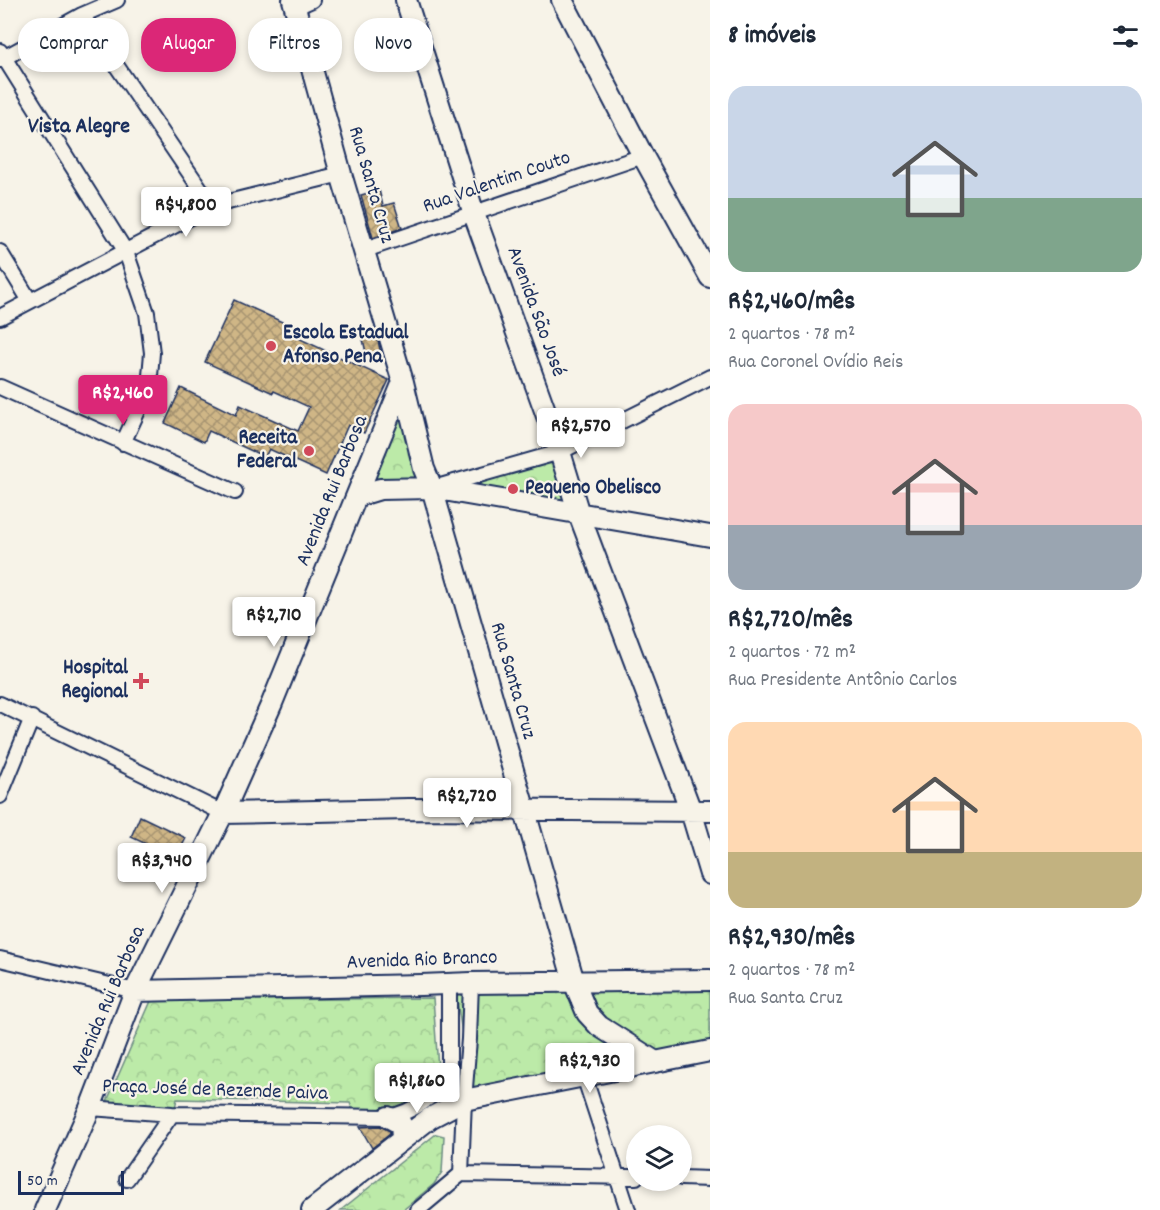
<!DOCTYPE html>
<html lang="pt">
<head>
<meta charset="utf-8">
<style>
  :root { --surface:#fff; --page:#f2f2f3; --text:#1f2937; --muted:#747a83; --accent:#db2777 }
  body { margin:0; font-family:Dekko,sans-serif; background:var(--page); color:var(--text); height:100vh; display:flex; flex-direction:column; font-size:22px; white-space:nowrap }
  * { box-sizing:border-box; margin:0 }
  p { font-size:20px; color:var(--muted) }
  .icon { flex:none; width:33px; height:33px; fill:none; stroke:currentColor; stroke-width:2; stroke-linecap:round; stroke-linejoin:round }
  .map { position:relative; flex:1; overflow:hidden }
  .sheet { display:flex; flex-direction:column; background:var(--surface); width:450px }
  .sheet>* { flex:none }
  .banner { position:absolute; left:18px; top:18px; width:570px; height:54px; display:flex; gap:12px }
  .fabs { position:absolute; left:626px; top:1125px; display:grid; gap:12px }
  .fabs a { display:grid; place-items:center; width:66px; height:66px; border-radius:50%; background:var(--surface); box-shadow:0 3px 9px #0003; font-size:30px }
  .scale { position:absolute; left:18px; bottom:15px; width:106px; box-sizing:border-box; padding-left:6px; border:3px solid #1b2f5e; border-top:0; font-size:16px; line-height:21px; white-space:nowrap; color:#1b2f5e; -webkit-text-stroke:4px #f7f3e8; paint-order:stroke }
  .price { position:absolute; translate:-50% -51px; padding:0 14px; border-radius:6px; background:#fff; color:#222; font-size:20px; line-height:39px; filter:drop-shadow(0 2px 3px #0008) }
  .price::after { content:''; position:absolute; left:50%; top:36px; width:18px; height:14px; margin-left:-9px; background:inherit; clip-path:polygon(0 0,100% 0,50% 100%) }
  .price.current { background:var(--accent); color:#fff }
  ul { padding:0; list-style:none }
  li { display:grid; align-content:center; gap:12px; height:318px; padding:0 18px }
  li span { display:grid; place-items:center; height:186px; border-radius:18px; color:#555 }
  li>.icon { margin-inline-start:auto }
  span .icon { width:108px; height:108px; fill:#fffc; stroke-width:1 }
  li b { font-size:26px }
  h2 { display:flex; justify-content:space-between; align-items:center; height:72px; padding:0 18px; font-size:26px }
  .pill { padding:0 21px; border-radius:24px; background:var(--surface); box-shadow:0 3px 9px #0003; font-size:21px; line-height:54px }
  .pill.current { background:var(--accent); color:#fff }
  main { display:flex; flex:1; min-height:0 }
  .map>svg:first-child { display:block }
  .park { fill:url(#park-crowns); stroke:#6c8c83; stroke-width:1.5 }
  .building { fill:url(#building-cross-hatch); stroke:#1b2f5e; stroke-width:1.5 }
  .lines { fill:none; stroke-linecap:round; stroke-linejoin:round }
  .street-casing { stroke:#1b2f5e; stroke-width:18 }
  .secondary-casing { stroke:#1b2f5e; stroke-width:24 }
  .street { stroke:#f7f3e8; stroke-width:14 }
  .secondary { stroke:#f7f3e8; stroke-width:20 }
  .poi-dot { fill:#d1495b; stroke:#f7f3e8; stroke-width:2 }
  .labels { text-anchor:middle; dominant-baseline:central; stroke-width:4.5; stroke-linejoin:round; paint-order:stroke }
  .street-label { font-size:21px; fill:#1b2f5e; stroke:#f7f3e8 }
  .poi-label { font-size:21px; font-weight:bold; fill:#1b2f5e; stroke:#f7f3e8; text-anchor:start }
  .neighbourhood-label { font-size:22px; font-weight:bold; fill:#1b2f5e; stroke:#f7f3e8 }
</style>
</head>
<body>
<main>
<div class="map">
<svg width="710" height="1210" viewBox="0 0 710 1210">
  <defs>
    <pattern id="park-crowns" width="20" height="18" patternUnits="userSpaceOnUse" patternTransform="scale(1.5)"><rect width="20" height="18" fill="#bceaa8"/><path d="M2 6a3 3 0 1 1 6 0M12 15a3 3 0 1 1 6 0" fill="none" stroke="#a1c993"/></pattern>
    <pattern id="building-cross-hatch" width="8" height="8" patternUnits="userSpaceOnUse" patternTransform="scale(1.5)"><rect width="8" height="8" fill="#cfb686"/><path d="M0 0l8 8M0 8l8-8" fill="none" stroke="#a79471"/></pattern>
  </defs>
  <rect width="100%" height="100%" fill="#f7f3e8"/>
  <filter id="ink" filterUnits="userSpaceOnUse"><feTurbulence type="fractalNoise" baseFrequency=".0167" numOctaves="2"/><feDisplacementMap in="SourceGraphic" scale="12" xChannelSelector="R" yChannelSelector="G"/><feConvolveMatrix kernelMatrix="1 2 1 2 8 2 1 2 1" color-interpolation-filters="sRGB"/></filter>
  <g filter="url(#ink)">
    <path class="park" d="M402 400 421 478H388L367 486Z
      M550 459 572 511 442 488Z
      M710 986V1047L461 1097 465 1055 456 992Z
      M433 998 438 1068 432 1087 416 1099 391 1110 354 1113 350 1103 177 1099 174 1112 104 1108 151 1001Z
      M436 1134 444 1136 442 1172 434 1184 403 1210H341Z"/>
    <path class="building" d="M379 190 383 206 394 203 402 228 373 238 361 195Z
      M234 300 302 331 298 338 389 380 364 433 348 425 326 475 269 449 265 457 209 431 204 442 165 423 181 388 236 415 240 405 298 431 309 407 274 391 273 393 205 362Z
      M376 332 381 354 367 357 362 335Z
      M140 816 186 838 176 858 131 837Z
      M380 1126 390 1131V1134L372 1148 360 1127Z"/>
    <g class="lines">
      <defs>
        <path id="street" d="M296 7 312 0
          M82 15 212 206
          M0 51 126 252 147 313 152 353 149 387 123 443
          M0 60 82 15 117 0
          M365 250 643 156
          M0 252 30 301
          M0 317 212 206 341 174
          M0 387 235 492
          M437 487 560 452 710 377
          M0 704 223 813
          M0 796 32 718
          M0 959 135 991
          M584 1076 628 1210
          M90 1108 172 1114 388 1117C411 1113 440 1095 449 1073V984
          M461 1174 636 1177
          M681 1178 710 1179
          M127 1179 172 1114
          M418 1210 461 1174 464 1100 469 1039 471 983"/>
        <path id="secondary" d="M293 0 341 174 403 382 424 469 432 488 574 982 587 1013 599 1026 654 1061
          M406 0 474 214 560 452 579 514 691 811 710 874
          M562 0 643 156 710 277
          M357 496 380 489 432 488 710 536
          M223 813 409 809 710 811
          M135 991 421 985 471 983 710 980
          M388 1117 401 1124 402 1138
          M45 1210 90 1108 135 991 223 813 272 703 403 382
          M312 1210 430 1118 464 1100 710 1051"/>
      </defs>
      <use href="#street" class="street-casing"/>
      <use href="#secondary" class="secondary-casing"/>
      <use href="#street" class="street"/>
      <use href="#secondary" class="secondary"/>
    </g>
  </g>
  <g class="poi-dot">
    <circle cx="271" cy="346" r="6"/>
    <circle cx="309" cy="451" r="6"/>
    <circle cx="513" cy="489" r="6"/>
    <path d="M138 672h6v6h6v6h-6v6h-6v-6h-6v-6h6z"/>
  </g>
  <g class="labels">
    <g class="street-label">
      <text transform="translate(497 183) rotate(-19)">Rua Valentim Couto</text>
      <text transform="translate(370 185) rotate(74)">Rua Santa Cruz</text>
      <text transform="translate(535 312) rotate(70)">Avenida São José</text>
      <text transform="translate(333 491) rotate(-68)">Avenida Rui Barbosa</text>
      <text transform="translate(512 681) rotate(74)">Rua Santa Cruz</text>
      <text transform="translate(422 961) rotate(-2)">Avenida Rio Branco</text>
      <text transform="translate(109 1001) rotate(-67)">Avenida Rui Barbosa</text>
      <text transform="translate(215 1091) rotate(2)">Praça José de Rezende Paiva</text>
    </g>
    <g class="poi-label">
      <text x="283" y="334">Escola Estadual<tspan x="283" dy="24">Afonso Pena</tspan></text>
      <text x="297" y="439" text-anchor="end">Receita<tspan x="297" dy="24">Federal</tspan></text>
      <text x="525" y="489">Pequeno Obelisco</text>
      <text x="128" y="669" text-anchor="end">Hospital<tspan x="128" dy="24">Regional</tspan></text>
    </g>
    <g class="neighbourhood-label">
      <text x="79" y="127">Vista Alegre</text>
    </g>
  </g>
</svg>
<div class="fabs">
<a><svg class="icon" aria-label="layers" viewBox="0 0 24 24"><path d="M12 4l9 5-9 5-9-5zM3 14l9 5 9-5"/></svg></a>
</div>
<div class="scale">50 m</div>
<b class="price" style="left:186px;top:238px">R$4,800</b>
<b class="price current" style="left:123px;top:426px">R$2,460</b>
<b class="price" style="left:581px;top:459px">R$2,570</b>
<b class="price" style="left:274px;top:648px">R$2,710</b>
<b class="price" style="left:467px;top:829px">R$2,720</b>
<b class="price" style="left:162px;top:894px">R$3,940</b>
<b class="price" style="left:590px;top:1094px">R$2,930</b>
<b class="price" style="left:417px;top:1114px">R$1,860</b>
<div class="banner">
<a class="pill">Comprar</a>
<a class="pill current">Alugar</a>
<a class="pill">Filtros</a>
<a class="pill">Novo</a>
</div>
</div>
<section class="sheet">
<h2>8 imóveis<svg class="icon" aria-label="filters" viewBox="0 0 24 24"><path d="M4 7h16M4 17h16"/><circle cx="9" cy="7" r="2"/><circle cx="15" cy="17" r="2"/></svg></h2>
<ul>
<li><span style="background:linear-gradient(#c9d6e8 60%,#7fa58c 0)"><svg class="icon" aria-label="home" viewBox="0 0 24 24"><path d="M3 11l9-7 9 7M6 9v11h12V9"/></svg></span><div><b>R$2,460/mês</b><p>2 quartos · 78 m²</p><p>Rua Coronel Ovídio Reis</p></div></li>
<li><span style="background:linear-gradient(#f6c9c9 65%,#9aa5b1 0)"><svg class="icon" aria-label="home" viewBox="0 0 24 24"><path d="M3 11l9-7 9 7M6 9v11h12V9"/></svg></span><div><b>R$2,720/mês</b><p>2 quartos · 72 m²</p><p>Rua Presidente Antônio Carlos</p></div></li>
<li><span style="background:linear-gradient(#ffd9b3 70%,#c2b280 0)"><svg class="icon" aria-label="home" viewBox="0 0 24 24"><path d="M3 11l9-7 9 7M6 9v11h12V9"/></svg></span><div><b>R$2,930/mês</b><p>2 quartos · 78 m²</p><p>Rua Santa Cruz</p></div></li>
</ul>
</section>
</main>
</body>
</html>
